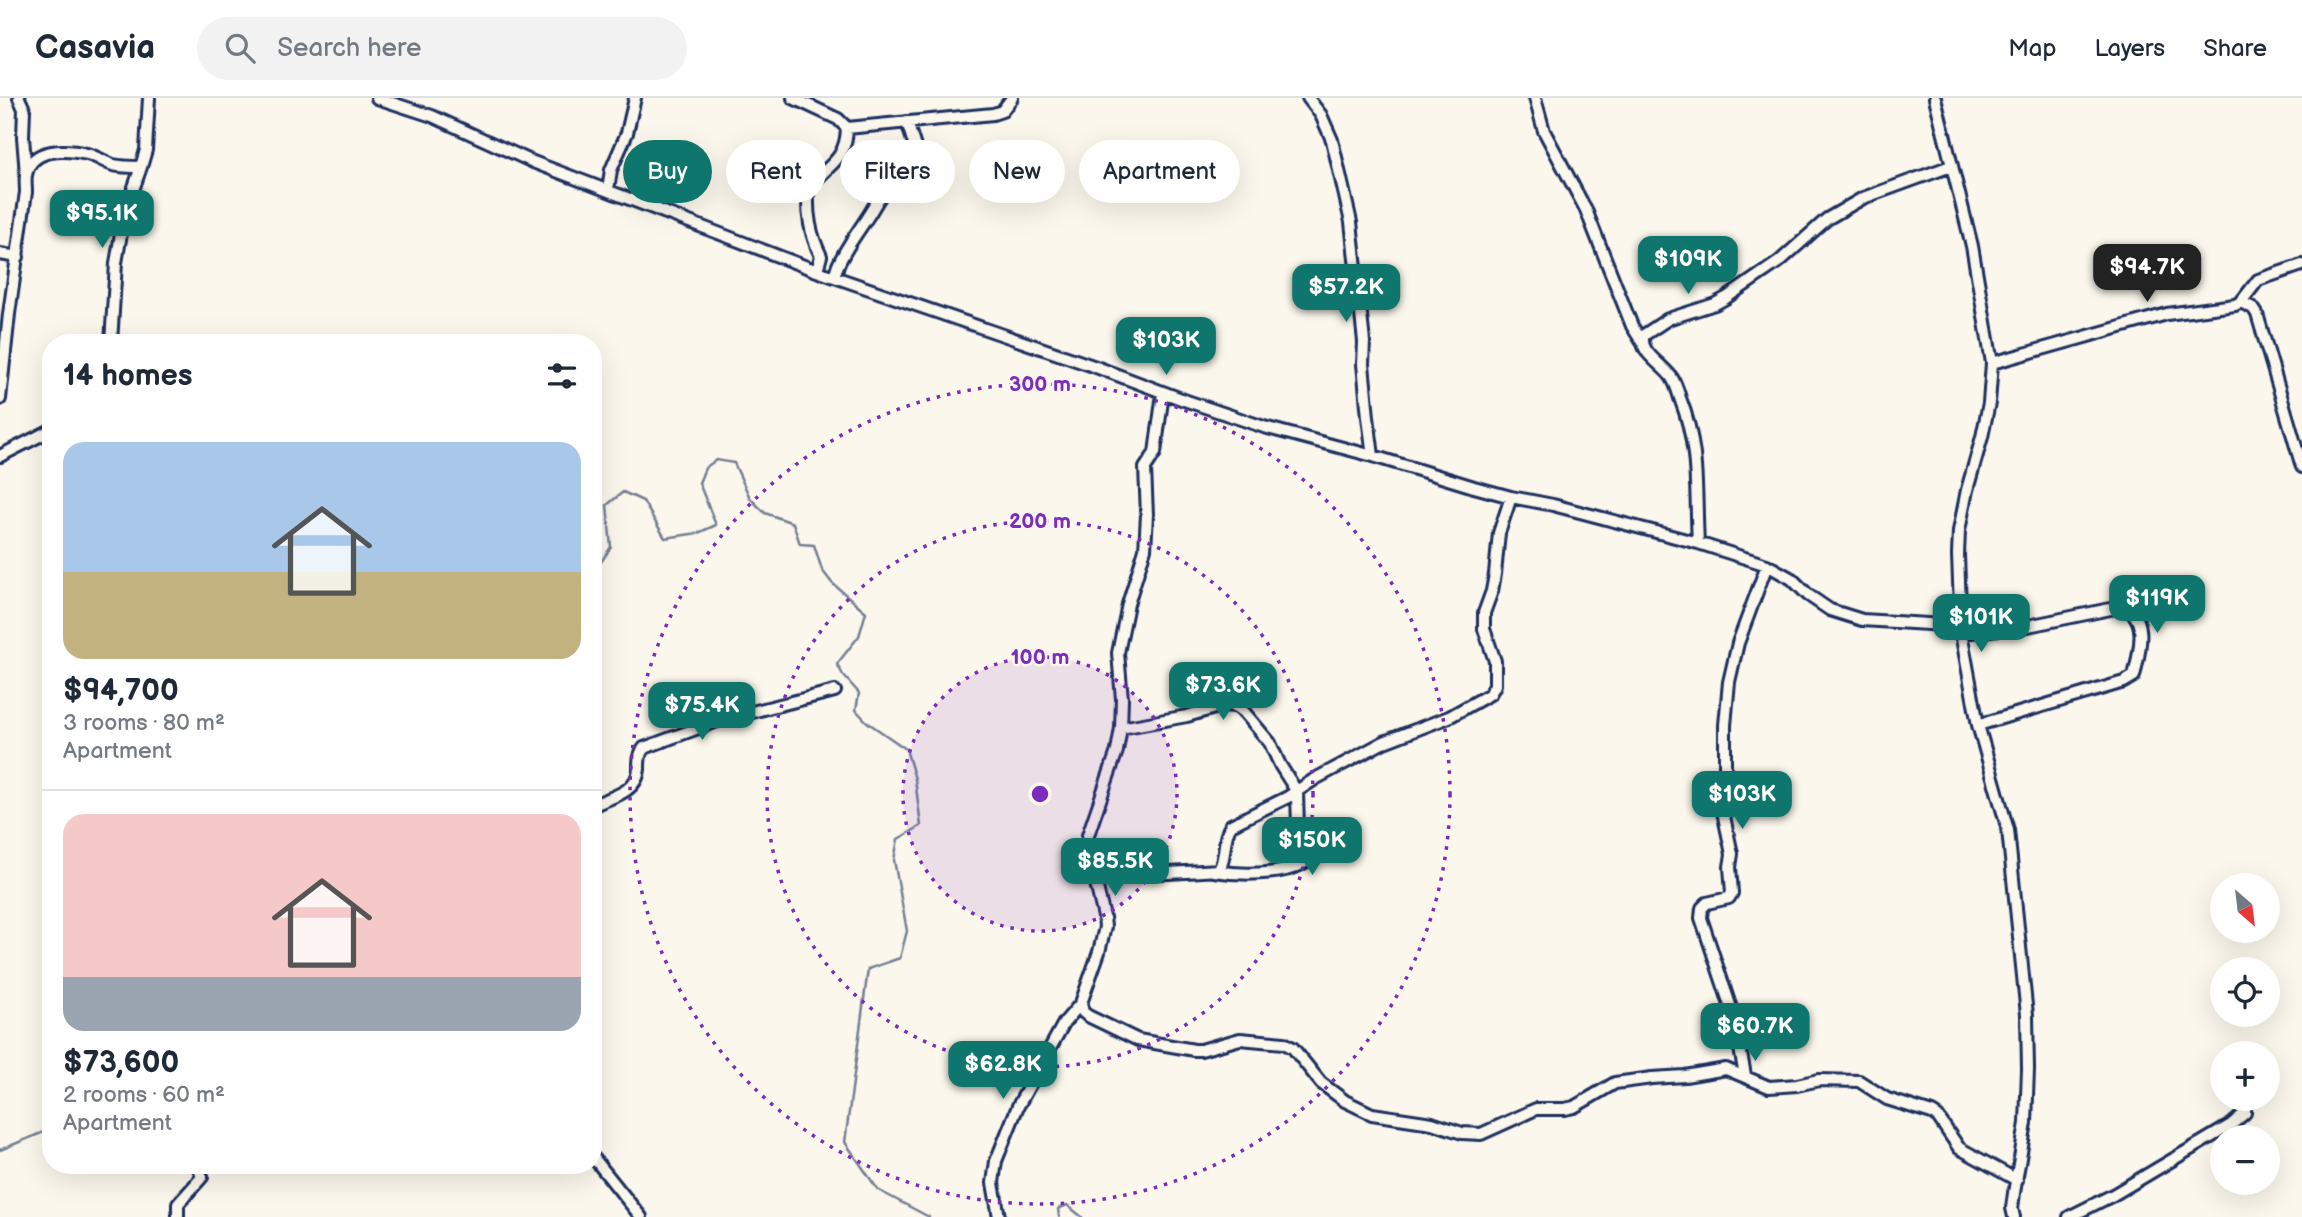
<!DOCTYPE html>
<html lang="en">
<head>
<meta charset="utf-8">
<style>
  :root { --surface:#fff; --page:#f2f2f3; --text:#1f2937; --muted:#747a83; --line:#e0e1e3; --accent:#0f766e }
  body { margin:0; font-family:"Balsamiq Sans",sans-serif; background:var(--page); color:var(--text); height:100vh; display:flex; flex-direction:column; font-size:26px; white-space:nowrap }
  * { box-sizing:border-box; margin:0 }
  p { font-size:23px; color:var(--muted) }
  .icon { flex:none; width:38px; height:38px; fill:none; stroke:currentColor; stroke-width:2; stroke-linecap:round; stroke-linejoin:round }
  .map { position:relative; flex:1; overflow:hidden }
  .details { position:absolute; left:42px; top:236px; width:560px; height:840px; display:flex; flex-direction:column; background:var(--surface); border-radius:28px; box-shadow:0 7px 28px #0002 }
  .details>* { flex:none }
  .top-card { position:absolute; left:623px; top:42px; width:665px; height:63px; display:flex; gap:14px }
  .needle { width:46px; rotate:152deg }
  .fabs { position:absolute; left:2210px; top:775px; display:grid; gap:14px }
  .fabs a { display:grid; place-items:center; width:70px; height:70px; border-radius:50%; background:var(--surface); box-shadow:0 7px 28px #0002; font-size:35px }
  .price { position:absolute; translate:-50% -60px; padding:0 16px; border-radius:14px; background:var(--accent); color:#fff; font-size:23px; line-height:46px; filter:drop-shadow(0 2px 4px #0008) }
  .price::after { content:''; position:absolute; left:50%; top:42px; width:21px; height:16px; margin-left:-10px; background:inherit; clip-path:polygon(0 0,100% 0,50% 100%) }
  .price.selected { background:#222; color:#fff }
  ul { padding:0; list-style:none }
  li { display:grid; align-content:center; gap:14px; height:371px; padding:0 21px }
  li+li { border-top:2px solid var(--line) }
  li span { display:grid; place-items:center; height:217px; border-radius:21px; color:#555 }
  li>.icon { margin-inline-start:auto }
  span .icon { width:126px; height:126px; fill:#fffc; stroke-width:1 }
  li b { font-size:30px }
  h2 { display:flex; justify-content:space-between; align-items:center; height:84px; padding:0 21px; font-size:30px }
  .chip { padding:0 24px; border-radius:32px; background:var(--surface); box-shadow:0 7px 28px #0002; font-size:24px; line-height:63px }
  .chip.selected { background:var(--accent); color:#fff }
  header { display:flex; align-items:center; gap:42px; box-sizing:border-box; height:98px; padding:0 35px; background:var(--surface); border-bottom:2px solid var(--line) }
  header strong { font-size:33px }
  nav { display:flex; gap:38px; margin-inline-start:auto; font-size:24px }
  .search { width:490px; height:63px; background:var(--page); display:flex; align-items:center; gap:18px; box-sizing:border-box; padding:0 24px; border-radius:38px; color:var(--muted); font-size:26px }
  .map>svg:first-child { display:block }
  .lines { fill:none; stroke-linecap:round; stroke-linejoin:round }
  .stream { stroke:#747e96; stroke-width:2.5 }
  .street-casing { stroke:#1b2f5e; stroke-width:16 }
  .street { stroke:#fbf7ec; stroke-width:10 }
  .ring { fill:none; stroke:#7b2cbf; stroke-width:3.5; stroke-dasharray:3.5 7 }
  .centre { fill:#7b2cbf; stroke:#fbf7ec; stroke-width:3.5 }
  .ring-label { font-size:21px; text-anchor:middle; font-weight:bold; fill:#7b2cbf; stroke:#fbf7ec; stroke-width:5; stroke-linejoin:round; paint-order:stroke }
</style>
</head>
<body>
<header>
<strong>Casavia</strong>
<div class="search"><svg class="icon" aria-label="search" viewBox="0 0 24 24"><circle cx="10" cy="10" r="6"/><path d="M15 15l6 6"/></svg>Search here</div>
<nav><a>Map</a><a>Layers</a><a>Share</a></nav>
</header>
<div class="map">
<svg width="2302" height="1119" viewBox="0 0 2302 1119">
  <rect width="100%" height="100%" fill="#fbf7ec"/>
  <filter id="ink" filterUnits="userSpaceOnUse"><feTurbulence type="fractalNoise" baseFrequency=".0143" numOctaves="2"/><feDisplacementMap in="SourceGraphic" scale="14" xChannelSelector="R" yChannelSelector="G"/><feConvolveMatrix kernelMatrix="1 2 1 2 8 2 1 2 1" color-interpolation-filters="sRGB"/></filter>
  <g filter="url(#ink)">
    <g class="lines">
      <path class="stream" d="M593 476 611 449 607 407 623 394 643 403 665 440 698 435 716 427 699 385 705 370 716 362 734 365 750 400 765 415 793 425 800 446 814 447 822 472 832 485 866 514 859 538 837 566 843 577 859 595 856 612 867 624 906 651 915 681 921 728 898 741 894 762 907 833 900 860 868 871 845 1044 878 1092 929 1119
        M0 1052 51 1031
        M1059 1119 1058 1111 1067 1107 1082 1119"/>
      <defs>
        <path id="street" d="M19 0 24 11 23 39 26 76
          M377 0 432 18 533 64 817 173 1096 269 1184 302 1264 329 1373 358 1474 389 1511 399 1553 407 1698 445 1767 467 1792 481 1808 497 1830 512 1862 522 1961 528
          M793 0 838 21 847 30C846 67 822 68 808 93 807 117 810 136 821 158L817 173
          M1308 0 1321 17 1332 42 1351 124 1364 244 1363 266 1368 319 1373 358
          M1535 0 1544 33 1586 112 1632 228 1642 244
          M1935 0 1972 148 1992 265 1989 305 1982 339 1967 392 1959 433 1958 457 1961 535 1978 627 2008 732 2027 917 2028 971 2026 1025 2014 1095 2012 1110 2014 1119
          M847 30 993 16 1002 13 1012 0
          M608 92 611 72 627 35 635 0
          M0 156 18 159
          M834 178C841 155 857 136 870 115 875 107 879 99 885 92 896 82 913 79 920 65L907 24
          M2241 204 2253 210 2257 216 2302 369
          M111 245 116 165 124 118 141 69
          M1992 265 2167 216 2235 207 2241 204 2258 182 2302 167
          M1163 295 1155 355 1145 370 1147 417 1145 451 1128 506 1118 555 1122 601 1121 630 1117 653 1088 737V752L1104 819 1105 829 1099 854 1081 905 1083 914 1088 918 1138 942 1194 952H1201L1240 941 1284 945 1293 950 1321 985 1345 1003 1372 1016 1432 1025 1462 1035 1481 1036 1536 1011H1565L1574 1009 1615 985 1652 980 1685 978 1726 971 1769 989 1797 987 1819 982 1859 983 1887 1001 1932 1015 1938 1019 1959 1050 2017 1082
          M0 301 9 216 26 94C26 89 25 82 26 77 31 49 66 51 87 56 96 58 104 64 113 67 122 69 131 69 141 69L146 52 149 0
          M0 358 51 332
          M1698 445C1695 392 1700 351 1680 300 1678 294 1676 286 1672 280 1664 267 1637 254 1644 237L1668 221 1715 206 1726 200 1780 163 1827 121 1863 100 1951 68
          M1961 535 2028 528 2120 509C2151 515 2139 556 2134 578L2124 584 1978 627
          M1121 630 1187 618 1218 609 1229 607 1237 609 1244 614 1270 645 1280 667 1297 694 1298 731 1307 746 1315 753C1302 780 1240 777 1214 773
          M593 707C612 699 637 694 639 671 639 663 639 656 644 650L720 622 835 593
          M1092 775H1169L1219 772C1227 758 1222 741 1231 727L1288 699 1315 681 1384 644 1449 619 1490 596 1495 587V563L1484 531V515L1492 493 1495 476 1499 435 1511 399
          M1745 977 1734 919 1701 820 1702 810 1707 805 1729 800 1732 795 1730 769 1732 756 1722 709 1725 691V627L1729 584 1738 545 1767 467
          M593 1059 641 1119
          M178 1119V1106L202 1079 198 1068
          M999 1119 993 1085 996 1063 1018 1008 1064 925 1081 905
          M2069 1119 2113 1097 2231 1027 2245 1015V1003"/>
      </defs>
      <use href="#street" class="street-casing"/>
      <use href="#street" class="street"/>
    </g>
  </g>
  <circle cx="1040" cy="696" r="137" fill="#7b2cbf" fill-opacity=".12"/>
  <g class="ring">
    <circle cx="1040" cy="696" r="137"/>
    <circle cx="1040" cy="696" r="273"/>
    <circle cx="1040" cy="696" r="410"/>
  </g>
  <circle cx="1040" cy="696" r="10" class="centre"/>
  <g class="ring-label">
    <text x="1040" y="293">300 m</text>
    <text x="1040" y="430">200 m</text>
    <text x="1040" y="566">100 m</text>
  </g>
</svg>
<div class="fabs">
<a><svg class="needle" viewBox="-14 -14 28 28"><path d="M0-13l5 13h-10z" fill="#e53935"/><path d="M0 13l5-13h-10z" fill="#747a83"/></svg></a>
<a><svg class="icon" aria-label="locate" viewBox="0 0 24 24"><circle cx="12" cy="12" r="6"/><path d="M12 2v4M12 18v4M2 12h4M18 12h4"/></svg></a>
<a>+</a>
<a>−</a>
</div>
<b class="price" style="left:102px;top:152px">$95.1K</b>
<b class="price" style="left:1688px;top:198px">$109K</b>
<b class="price selected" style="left:2147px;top:206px">$94.7K</b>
<b class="price" style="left:1346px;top:226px">$57.2K</b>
<b class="price" style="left:1166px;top:279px">$103K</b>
<b class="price" style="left:2157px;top:537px">$119K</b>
<b class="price" style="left:1981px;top:556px">$101K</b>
<b class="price" style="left:1223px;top:624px">$73.6K</b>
<b class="price" style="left:702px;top:644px">$75.4K</b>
<b class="price" style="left:1742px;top:733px">$103K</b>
<b class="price" style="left:1312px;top:779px">$150K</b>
<b class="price" style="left:1115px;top:800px">$85.5K</b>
<b class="price" style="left:1755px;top:965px">$60.7K</b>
<b class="price" style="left:1003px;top:1003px">$62.8K</b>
<div class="top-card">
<a class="chip selected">Buy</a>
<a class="chip">Rent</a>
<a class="chip">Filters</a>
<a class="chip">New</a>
<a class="chip">Apartment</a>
</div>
<section class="details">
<h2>14 homes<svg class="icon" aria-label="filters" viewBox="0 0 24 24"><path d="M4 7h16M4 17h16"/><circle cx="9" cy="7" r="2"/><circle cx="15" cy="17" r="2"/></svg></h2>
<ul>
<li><span style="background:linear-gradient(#a9c7e8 60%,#c2b280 0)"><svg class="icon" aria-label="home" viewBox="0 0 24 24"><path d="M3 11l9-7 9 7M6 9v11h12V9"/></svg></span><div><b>$94,700</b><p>3 rooms · 80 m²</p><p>Apartment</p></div></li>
<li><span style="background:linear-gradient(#f6c9c9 75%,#9aa5b1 0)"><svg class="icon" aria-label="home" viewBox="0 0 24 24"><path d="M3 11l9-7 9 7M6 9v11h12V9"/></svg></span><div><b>$73,600</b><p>2 rooms · 60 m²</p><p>Apartment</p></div></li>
</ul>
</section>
</div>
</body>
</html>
